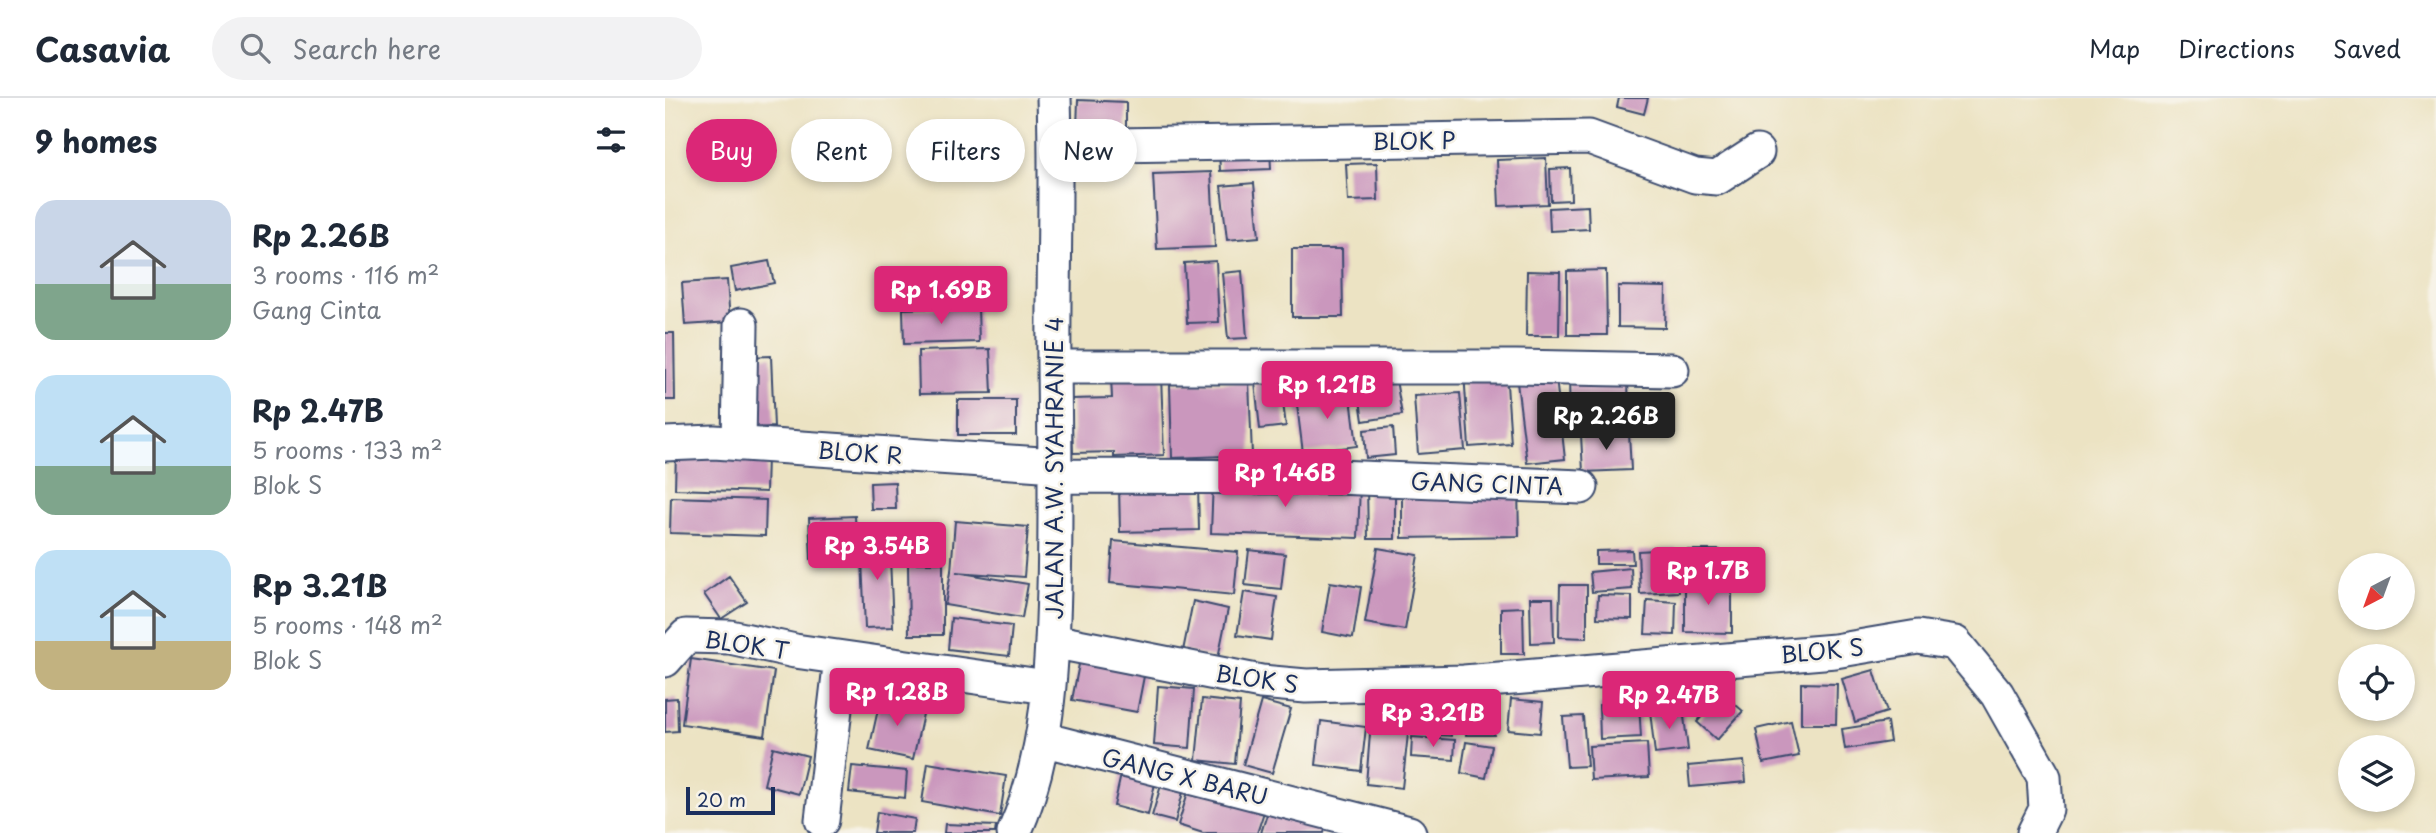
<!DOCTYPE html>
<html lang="en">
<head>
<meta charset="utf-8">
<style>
  :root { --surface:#fff; --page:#f2f2f3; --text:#1f2937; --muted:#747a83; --line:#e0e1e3; --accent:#db2777 }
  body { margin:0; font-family:"Playpen Sans",sans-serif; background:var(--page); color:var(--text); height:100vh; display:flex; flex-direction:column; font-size:26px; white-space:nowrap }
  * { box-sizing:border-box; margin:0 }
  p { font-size:23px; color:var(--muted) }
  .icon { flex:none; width:38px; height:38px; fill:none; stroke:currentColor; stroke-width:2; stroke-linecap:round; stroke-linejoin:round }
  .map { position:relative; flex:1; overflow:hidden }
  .drawer { display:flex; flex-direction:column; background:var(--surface); width:665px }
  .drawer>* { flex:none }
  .top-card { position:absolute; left:21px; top:21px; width:665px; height:63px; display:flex; gap:14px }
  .needle { width:46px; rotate:221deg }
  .tools { position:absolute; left:1673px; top:455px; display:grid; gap:14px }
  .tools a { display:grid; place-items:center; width:77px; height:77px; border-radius:50%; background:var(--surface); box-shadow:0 4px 10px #0003; font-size:35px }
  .scale { position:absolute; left:21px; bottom:18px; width:89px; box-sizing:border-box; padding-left:7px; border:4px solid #1b2f5e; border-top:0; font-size:19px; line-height:24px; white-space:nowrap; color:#1b2f5e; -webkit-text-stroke:5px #f7f3e8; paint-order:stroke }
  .price { position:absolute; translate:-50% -60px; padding:0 16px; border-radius:7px; background:var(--accent); color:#fff; font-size:23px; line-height:46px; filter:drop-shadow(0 2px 4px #0008) }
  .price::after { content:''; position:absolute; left:50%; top:42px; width:21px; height:16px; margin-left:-10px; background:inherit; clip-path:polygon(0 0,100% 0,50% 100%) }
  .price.active { background:#222; color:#fff }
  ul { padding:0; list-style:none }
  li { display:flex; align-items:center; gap:21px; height:175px; padding:0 35px }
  li span { display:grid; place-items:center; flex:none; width:196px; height:140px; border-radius:21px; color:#555 }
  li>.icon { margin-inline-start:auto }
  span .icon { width:84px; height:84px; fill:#fffc; stroke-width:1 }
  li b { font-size:30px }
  h2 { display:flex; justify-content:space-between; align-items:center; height:84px; padding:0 35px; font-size:30px }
  .pill { padding:0 24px; border-radius:32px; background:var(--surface); box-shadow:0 4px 10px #0003; font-size:24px; line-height:63px }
  .pill.active { background:var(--accent); color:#fff }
  header { display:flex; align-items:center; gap:42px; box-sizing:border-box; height:98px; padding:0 35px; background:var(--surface); border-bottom:2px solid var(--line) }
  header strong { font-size:33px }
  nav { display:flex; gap:38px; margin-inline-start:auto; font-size:24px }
  .search { width:490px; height:63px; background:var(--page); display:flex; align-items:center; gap:18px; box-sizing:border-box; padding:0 24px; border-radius:38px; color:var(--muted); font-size:26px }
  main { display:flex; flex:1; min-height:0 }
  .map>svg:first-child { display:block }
  .building { fill:#ca97bd }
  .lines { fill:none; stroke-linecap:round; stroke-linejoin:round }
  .minor-casing { stroke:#3a4a6d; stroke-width:37 }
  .minor { stroke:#fff; stroke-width:33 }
  .labels { text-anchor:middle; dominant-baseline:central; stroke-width:5; stroke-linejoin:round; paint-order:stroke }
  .street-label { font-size:23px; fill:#1b2f5e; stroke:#f7f3e8 }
</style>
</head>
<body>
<header>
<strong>Casavia</strong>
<div class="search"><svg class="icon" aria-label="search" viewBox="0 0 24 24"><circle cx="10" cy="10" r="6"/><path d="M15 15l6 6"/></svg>Search here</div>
<nav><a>Map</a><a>Directions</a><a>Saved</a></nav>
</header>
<main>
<section class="drawer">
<h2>9 homes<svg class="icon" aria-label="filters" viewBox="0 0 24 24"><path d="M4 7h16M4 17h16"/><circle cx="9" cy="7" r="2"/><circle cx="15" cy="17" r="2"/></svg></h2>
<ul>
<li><span style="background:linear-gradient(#c9d6e8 60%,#7fa58c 0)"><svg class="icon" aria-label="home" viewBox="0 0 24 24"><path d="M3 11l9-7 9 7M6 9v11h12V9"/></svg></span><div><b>Rp 2.26B</b><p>3 rooms · 116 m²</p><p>Gang Cinta</p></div></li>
<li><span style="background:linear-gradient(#bfe0f5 65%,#7fa58c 0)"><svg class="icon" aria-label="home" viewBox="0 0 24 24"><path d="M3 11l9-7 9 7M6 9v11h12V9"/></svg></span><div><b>Rp 2.47B</b><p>5 rooms · 133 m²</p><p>Blok S</p></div></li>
<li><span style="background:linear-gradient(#bfe0f5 65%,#c2b280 0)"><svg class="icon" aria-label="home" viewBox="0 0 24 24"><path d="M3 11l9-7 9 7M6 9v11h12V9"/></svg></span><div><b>Rp 3.21B</b><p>5 rooms · 148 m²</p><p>Blok S</p></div></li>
</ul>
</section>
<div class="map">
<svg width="1771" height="735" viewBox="0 0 1771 735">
  <rect width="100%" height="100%" fill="#f7f3e8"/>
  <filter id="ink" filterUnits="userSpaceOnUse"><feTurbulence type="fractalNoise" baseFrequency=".0143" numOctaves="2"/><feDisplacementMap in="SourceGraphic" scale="14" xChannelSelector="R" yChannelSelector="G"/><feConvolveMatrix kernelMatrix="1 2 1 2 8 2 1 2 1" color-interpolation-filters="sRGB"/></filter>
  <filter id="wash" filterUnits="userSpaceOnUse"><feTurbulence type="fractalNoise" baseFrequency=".00686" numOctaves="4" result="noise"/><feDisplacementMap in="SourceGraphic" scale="28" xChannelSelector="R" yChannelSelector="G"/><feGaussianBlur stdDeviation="1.57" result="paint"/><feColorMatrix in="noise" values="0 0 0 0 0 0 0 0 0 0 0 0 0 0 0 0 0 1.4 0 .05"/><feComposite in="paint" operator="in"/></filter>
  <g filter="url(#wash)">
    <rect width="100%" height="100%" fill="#ece3c3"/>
    <g id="blocks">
      <path class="building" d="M954 0H983L979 16 952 9Z
        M413 2 461 4V34L412 31Z
        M605 50 606 71 555 73 554 51Z
        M881 60 883 106 834 108 832 62Z
        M712 65 713 102 683 103 681 66Z
        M905 70 906 102 886 103 885 71Z
        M546 74 550 149 492 151 488 76Z
        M589 85 594 139 562 142 556 88Z
        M923 108 924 131 885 133 884 110Z
        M627 151H677L678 219H627Z
        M104 163 109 185 70 193 66 170Z
        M551 163 554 224 522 225 519 165Z
        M941 172 942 237H902V173Z
        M577 173 582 240 563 241 557 175Z
        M862 173 895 174 894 238H861Z
        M62 182 65 224 20 227 17 185Z
        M953 188 1001 189 1000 230 953 229Z
        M313 209 314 244 239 246 238 211Z
        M0 235H9L10 302H0Z
        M325 251 327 295 254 296 253 253Z
        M106 258 109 329 82 330 79 259Z
        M841 271 846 346 804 349 799 274Z
        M890 271 900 361 862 365 851 276Z
        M904 275H963L964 331 905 332Z
        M496 278 499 357 449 359V354L408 355 406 301 447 300 446 279Z
        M615 282 621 328 595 331 590 285Z
        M731 282 737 317 698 323 693 288Z
        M584 284 587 357 507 360 505 286Z
        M685 292 692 348 638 355 631 299Z
        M795 295 800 352 753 356 749 298Z
        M293 302H351V337H293Z
        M728 329 730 357 701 360 699 332Z
        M964 335 966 372 918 374 916 337Z
        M11 354 102 358 101 394 10 391Z
        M548 382 695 387 693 440 546 435Z
        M230 384 231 411H206L205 385Z
        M533 385 534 432 455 434 454 386Z
        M702 388H730V441H703Z
        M853 391 854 438 737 440V392Z
        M6 399 101 402 100 438 5 435Z
        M190 418 192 460 146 461 144 420Z
        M290 423 363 429 359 479 291 474 363 486 357 520 280 507 286 473Z
        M224 437 228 529 200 530 196 438Z
        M448 443 573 454 569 497 445 485Z
        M713 450 753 457 740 532 700 525Z
        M1011 451 1014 494 975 496 973 453Z
        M584 452 620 456 616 491 580 487Z
        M967 452 968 466H931V453Z
        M1023 452H1055L1056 474H1023Z
        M243 465H278V537H244Z
        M966 470 967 491 927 494 925 474Z
        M64 478 82 504 56 521 39 496Z
        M1020 482 1067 484V535L1020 534Z
        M665 484 696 489 688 540 657 534Z
        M895 487H922V540L894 539Z
        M579 494 612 499 606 542 572 537Z
        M933 497 967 498V521L932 520Z
        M865 500H888L889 544 866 545Z
        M982 502 1011 504 1010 537 980 536Z
        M528 503 563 511 553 560 518 553Z
        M858 509 859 556H836V510Z
        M286 520 347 528 344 558 283 551Z
        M416 556 481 568 472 614 407 602Z
        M26 561 109 573 100 638 17 626Z
        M1209 572 1222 614 1190 624 1177 581Z
        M1136 585 1172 586 1171 626H1136Z
        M493 588 529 591 525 650 489 647Z
        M1057 595 1078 613 1052 642 1032 624Z
        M216 598 260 607 248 661 204 652Z
        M707 598 733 601 732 616 706 613Z
        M12 600 13 633 0 634V601Z
        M537 601 575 605 570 666 531 662Z
        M846 601 878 604 875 635 843 632Z
        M596 603 626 611 607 675 578 667Z
        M974 605 976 639 935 641 934 607Z
        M1018 610 1023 652 990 656 985 613Z
        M750 612 788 615 786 638 748 635Z
        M828 616 829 637H801L802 617Z
        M918 618 922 668 902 669 898 619Z
        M656 623 701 629 696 673 651 667Z
        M706 623 744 627 737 690 701 686Z
        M1126 623 1134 658 1098 665 1091 631Z
        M1222 624 1225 644 1180 651 1177 631Z
        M747 639 790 642 789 662 746 659Z
        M801 644 827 648 821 680 796 675Z
        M982 645 984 679 926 682 924 648Z
        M108 649 143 658 134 696 99 687Z
        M1079 663 1081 684 1025 689 1023 668Z
        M263 665 341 678 335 718 257 704Z
        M187 668 242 673 240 700 184 694Z
        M457 672 491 681 483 717 449 708Z
        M499 677 521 683 510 724 487 718Z
        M526 684 601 708 592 735H538L513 727Z
        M605 707 662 725 659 735H596Z
        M212 714 250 721 248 735H209Z
        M280 726 331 728 330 735H279Z"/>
    </g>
  </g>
  <g filter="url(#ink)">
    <use href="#blocks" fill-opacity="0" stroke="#3a4a6d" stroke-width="2"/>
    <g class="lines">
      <defs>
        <path id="minor" d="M390 48 924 39 1030 78 1052 80 1092 54
          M389 269H851L1007 272
          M0 346 49 344 391 367
          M74 346 76 227
          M392 378 671 379 916 389
          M387 543 596 584 641 588 799 584 1170 553 1253 539 1290 545 1332 596 1379 679 1381 711 1369 735
          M0 562 21 538 65 539 130 553 382 589
          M377 641 744 735
          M157 722 176 560
          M349 735C383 659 387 572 389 490 391 417 390 344 389 271 388 181 392 90 389 0"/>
      </defs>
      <use href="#minor" class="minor-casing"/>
      <use href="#minor" class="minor"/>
    </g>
  </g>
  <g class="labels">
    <g class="street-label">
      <text transform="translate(749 42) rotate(-1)">BLOK P</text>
      <text transform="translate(195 354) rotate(4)">BLOK R</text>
      <text transform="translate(388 370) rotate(-90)">JALAN A.W. SYAHRANIE 4</text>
      <text transform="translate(822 385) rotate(2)">GANG CINTA</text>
      <text transform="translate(82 546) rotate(8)">BLOK T</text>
      <text transform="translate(1157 552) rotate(-6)">BLOK S</text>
      <text transform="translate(592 580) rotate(8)">BLOK S</text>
      <text transform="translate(520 678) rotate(14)">GANG X BARU</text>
    </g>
  </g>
</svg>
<div class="tools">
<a><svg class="needle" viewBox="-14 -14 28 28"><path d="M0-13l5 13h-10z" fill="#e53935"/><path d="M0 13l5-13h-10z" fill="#747a83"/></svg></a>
<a><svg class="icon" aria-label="locate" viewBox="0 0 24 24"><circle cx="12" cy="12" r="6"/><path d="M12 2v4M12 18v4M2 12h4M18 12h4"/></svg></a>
<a><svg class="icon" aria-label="layers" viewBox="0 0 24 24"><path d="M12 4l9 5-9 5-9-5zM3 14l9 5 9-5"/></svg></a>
</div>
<div class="scale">20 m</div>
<b class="price" style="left:276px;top:228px">Rp 1.69B</b>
<b class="price" style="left:662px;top:323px">Rp 1.21B</b>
<b class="price active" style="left:941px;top:354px">Rp 2.26B</b>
<b class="price" style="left:620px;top:411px">Rp 1.46B</b>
<b class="price" style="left:212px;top:484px">Rp 3.54B</b>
<b class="price" style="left:1043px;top:509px">Rp 1.7B</b>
<b class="price" style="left:232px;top:630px">Rp 1.28B</b>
<b class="price" style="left:1004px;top:633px">Rp 2.47B</b>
<b class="price" style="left:768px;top:651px">Rp 3.21B</b>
<div class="top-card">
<a class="pill active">Buy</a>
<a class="pill">Rent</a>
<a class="pill">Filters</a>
<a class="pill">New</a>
</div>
</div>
</main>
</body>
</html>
